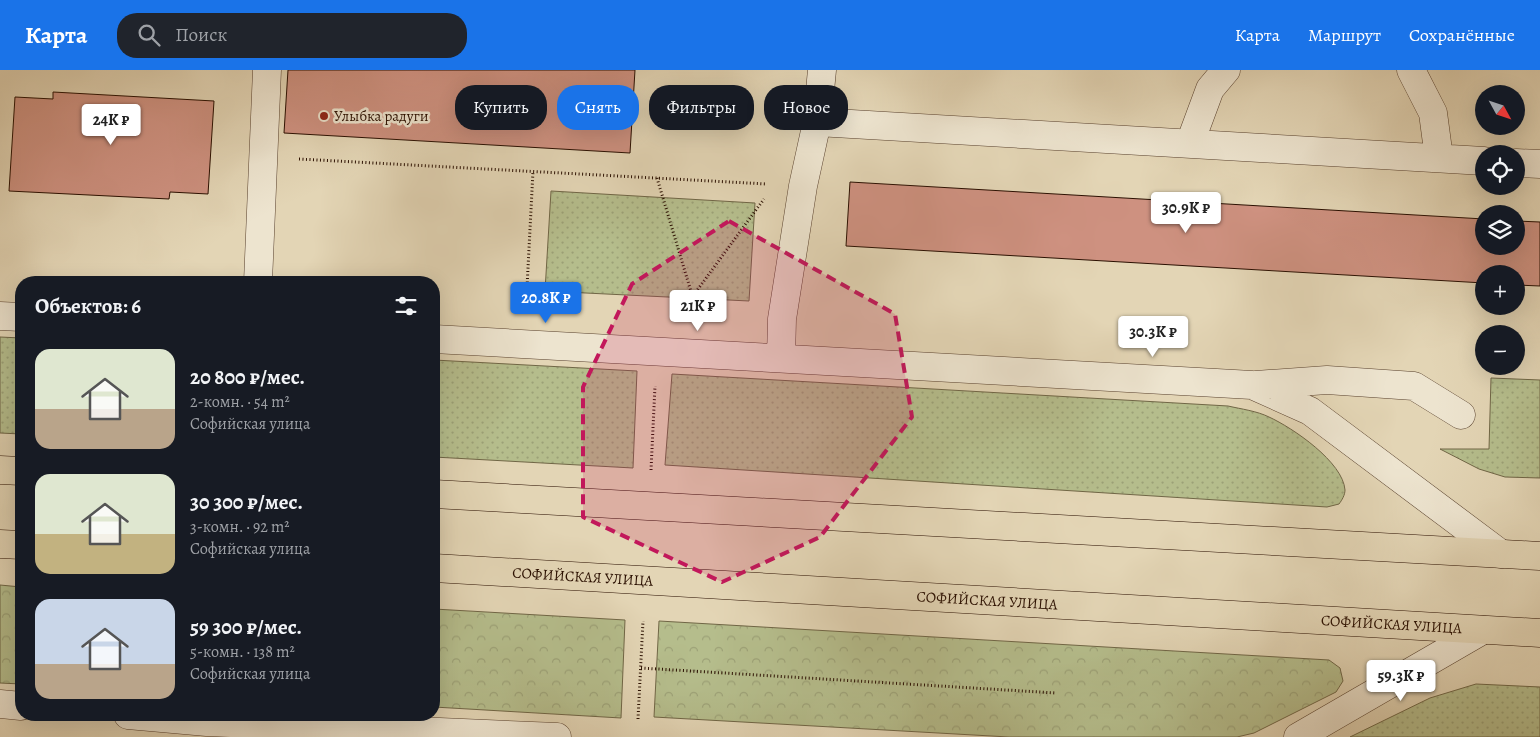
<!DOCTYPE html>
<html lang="ru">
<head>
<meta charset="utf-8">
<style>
  :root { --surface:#171b24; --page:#20242c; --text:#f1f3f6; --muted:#9ea1a6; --accent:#1a73e8 }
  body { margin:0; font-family:Alegreya,serif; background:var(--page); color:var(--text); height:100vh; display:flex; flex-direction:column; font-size:19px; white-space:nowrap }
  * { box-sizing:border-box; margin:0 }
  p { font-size:16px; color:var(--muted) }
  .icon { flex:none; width:28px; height:28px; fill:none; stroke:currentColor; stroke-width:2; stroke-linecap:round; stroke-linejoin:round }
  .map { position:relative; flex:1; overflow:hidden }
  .panel { position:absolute; left:15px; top:206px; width:425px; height:445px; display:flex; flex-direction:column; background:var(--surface); border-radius:20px; box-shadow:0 5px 20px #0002 }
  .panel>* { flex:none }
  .hud { position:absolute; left:455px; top:15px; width:475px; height:45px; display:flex; gap:10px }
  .needle { width:32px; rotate:130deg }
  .tools { position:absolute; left:1475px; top:15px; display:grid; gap:10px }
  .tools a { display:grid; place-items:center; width:50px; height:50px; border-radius:50%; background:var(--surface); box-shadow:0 5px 20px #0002; font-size:25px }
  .price { position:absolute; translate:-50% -42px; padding:0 11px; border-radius:5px; background:#fff; color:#222; font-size:16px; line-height:32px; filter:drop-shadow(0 1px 2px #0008) }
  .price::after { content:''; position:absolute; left:50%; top:30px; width:15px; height:11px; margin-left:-8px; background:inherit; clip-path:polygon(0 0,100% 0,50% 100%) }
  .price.on { background:var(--accent); color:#fff }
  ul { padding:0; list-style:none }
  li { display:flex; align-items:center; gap:15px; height:125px; padding:0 20px }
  li span { display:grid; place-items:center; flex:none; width:140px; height:100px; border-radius:15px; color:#555 }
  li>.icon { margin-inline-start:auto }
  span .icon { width:60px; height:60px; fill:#fffc; stroke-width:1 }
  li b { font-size:21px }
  h2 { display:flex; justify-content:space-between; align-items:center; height:60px; padding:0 20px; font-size:21px }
  .pill { padding:0 18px; border-radius:20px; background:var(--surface); box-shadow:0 5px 20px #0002; font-size:18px; line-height:45px }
  .pill.on { background:var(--accent); color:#fff }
  header { display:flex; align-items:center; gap:30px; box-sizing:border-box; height:70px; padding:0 25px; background:var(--accent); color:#fff }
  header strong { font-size:24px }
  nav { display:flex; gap:28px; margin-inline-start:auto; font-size:18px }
  .search { width:350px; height:45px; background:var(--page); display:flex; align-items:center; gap:12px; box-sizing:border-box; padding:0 18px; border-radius:20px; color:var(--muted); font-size:19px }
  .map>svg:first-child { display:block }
  .grass { fill:url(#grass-dots); stroke:#706646 }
  .forest { fill:url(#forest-crowns); stroke:#706646 }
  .building { fill:#ce9180; stroke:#2a0f00 }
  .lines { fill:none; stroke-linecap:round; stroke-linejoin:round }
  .minor-casing { stroke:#58402d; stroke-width:29 }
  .major-casing { stroke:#2a0f00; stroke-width:29 }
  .path { stroke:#2a0f00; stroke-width:3; stroke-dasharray:1 2.5; stroke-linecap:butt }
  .minor { stroke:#ede4cf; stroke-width:28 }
  .major { stroke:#e3d5b5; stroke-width:28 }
  .marked { fill:#c2185b; fill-opacity:0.2; stroke:#c2185b; stroke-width:4; stroke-dasharray:10 6; stroke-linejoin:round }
  .poi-dot { fill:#8f2418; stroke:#ede4cf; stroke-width:2 }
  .labels { text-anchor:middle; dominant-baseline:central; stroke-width:5; stroke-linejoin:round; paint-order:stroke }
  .poi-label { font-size:15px; fill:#2a0f00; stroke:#ede4cf; text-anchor:start }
  .street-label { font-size:15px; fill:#2a0f00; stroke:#ede4cf }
</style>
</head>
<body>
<header>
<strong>Карта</strong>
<div class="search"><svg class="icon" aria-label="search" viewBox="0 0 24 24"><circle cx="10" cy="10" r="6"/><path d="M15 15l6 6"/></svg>Поиск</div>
<nav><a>Карта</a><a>Маршрут</a><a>Сохранённые</a></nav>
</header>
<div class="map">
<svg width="1540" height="667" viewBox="0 0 1540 667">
  <defs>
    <pattern id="grass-dots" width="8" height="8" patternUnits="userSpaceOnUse" patternTransform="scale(1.25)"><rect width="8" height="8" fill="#b5bd8c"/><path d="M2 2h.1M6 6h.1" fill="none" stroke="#9ca177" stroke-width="1.8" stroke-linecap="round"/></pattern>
    <pattern id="forest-crowns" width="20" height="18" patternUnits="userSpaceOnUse" patternTransform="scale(1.25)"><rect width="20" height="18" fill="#b5bd8c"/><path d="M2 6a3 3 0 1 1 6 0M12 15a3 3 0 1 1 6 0" fill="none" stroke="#9ca177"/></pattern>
  </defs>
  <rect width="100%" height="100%" fill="#e3d5b5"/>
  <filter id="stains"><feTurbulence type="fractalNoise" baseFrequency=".004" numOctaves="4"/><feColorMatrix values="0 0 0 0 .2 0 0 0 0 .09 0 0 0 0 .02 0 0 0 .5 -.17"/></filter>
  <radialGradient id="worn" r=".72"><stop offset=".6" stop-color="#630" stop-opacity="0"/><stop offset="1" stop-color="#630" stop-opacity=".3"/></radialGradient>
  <path class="grass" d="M551 121 755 133 749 231 545 221Z
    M0 267 21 268V364L0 363Z
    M434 290 637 301 633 398 434 387Z
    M672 304 1228 336C1241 339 1257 341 1269 347 1293 358 1343 392 1345 420 1345 425 1342 430 1339 434L1327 437 665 395Z
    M1491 308 1540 310V408L1505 407 1479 399 1440 379H1489Z
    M1476 614 1540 617V667H1350L1430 628Z"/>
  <path class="forest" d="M0 515 21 517V614L0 613Z
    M434 539 625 550 621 648 434 637Z
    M659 551 1329 590 1340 598 1343 611 1336 622 1254 663 1237 667H1009L654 647Z"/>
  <path class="building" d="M288 0H635L630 83 284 63Z
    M53 22 214 31 208 124 170 122 169 129 9 121 15 27 53 29Z
    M850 112 1484 149V176H1516V151L1540 152V216L1516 215V204H1484V213L846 176Z"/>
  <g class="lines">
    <defs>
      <path id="minor" d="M1411 0 1433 43 1439 88
        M817 52 1484 91
        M1190 73 1210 19 1226 0
        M1516 93 1540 94
        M258 212 267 0
        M0 246 21 247
        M434 269 1252 315 1310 341 1501 484
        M781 288 782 249 803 116 817 52 822 0
        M1256 315 1327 310 1414 316 1461 345
        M0 634 21 636
        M128 645 207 652 557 667
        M1298 667 1483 560"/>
      <g id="major">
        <path d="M0 400 21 401"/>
        <path d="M434 424 1540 486"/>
        <path d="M0 474 21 475"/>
        <path id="s1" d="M434 498 1540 563"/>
      </g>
    </defs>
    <use href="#minor" class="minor-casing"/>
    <use href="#major" class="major-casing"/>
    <path class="path" d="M299 89 767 114
      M657 108 698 245
      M526 237 533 101
      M679 245 764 129
      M651 400 655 316
      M641 598 1056 623
      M638 649 643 551"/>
    <use href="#minor" class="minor"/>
    <use href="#major" class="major"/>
  </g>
  <path class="marked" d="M729 151 895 244 912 347 820 467 722 512 583 447V317L632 214Z"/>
  <circle class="poi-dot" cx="324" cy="46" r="5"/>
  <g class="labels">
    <g class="poi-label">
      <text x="334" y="46">Улыбка радуги</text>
    </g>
    <g class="street-label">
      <text stroke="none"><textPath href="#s1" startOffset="149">СОФИЙСКАЯ УЛИЦА</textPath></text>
      <text stroke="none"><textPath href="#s1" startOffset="554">СОФИЙСКАЯ УЛИЦА</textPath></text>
      <text stroke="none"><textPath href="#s1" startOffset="959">СОФИЙСКАЯ УЛИЦА</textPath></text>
    </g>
  </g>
  <rect width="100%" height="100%" filter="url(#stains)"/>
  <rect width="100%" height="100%" fill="url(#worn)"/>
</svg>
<div class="tools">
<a><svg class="needle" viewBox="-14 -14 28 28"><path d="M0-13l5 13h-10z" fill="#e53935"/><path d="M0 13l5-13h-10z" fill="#9ea1a6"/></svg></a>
<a><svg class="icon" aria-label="locate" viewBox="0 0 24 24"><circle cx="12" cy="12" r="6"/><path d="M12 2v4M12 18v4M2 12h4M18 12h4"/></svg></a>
<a><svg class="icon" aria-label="layers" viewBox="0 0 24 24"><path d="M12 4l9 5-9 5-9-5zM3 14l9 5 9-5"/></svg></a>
<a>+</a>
<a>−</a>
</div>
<b class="price" style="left:111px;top:76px">24K ₽</b>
<b class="price" style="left:1186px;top:164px">30.9K ₽</b>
<b class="price on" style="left:546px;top:254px">20.8K ₽</b>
<b class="price" style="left:698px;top:262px">21K ₽</b>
<b class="price" style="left:1153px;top:288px">30.3K ₽</b>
<b class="price" style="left:1401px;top:632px">59.3K ₽</b>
<div class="hud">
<a class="pill">Купить</a>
<a class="pill on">Снять</a>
<a class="pill">Фильтры</a>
<a class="pill">Новое</a>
</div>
<section class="panel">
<h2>Объектов: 6<svg class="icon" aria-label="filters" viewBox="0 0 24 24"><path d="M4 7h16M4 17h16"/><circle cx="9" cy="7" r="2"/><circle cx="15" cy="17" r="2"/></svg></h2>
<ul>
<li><span style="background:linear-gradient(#dfe7d0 60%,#b9a48a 0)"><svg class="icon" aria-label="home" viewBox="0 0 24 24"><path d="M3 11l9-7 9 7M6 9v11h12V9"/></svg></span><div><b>20 800 ₽/мес.</b><p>2-комн. · 54 m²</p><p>Софийская улица</p></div></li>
<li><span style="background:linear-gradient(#dfe7d0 60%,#c2b280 0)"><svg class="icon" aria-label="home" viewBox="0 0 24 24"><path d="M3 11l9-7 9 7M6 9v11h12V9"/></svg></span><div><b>30 300 ₽/мес.</b><p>3-комн. · 92 m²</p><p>Софийская улица</p></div></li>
<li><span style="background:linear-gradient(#c9d6e8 65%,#b9a48a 0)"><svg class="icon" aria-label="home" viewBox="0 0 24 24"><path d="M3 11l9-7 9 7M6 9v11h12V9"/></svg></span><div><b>59 300 ₽/мес.</b><p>5-комн. · 138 m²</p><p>Софийская улица</p></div></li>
</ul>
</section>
</div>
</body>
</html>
